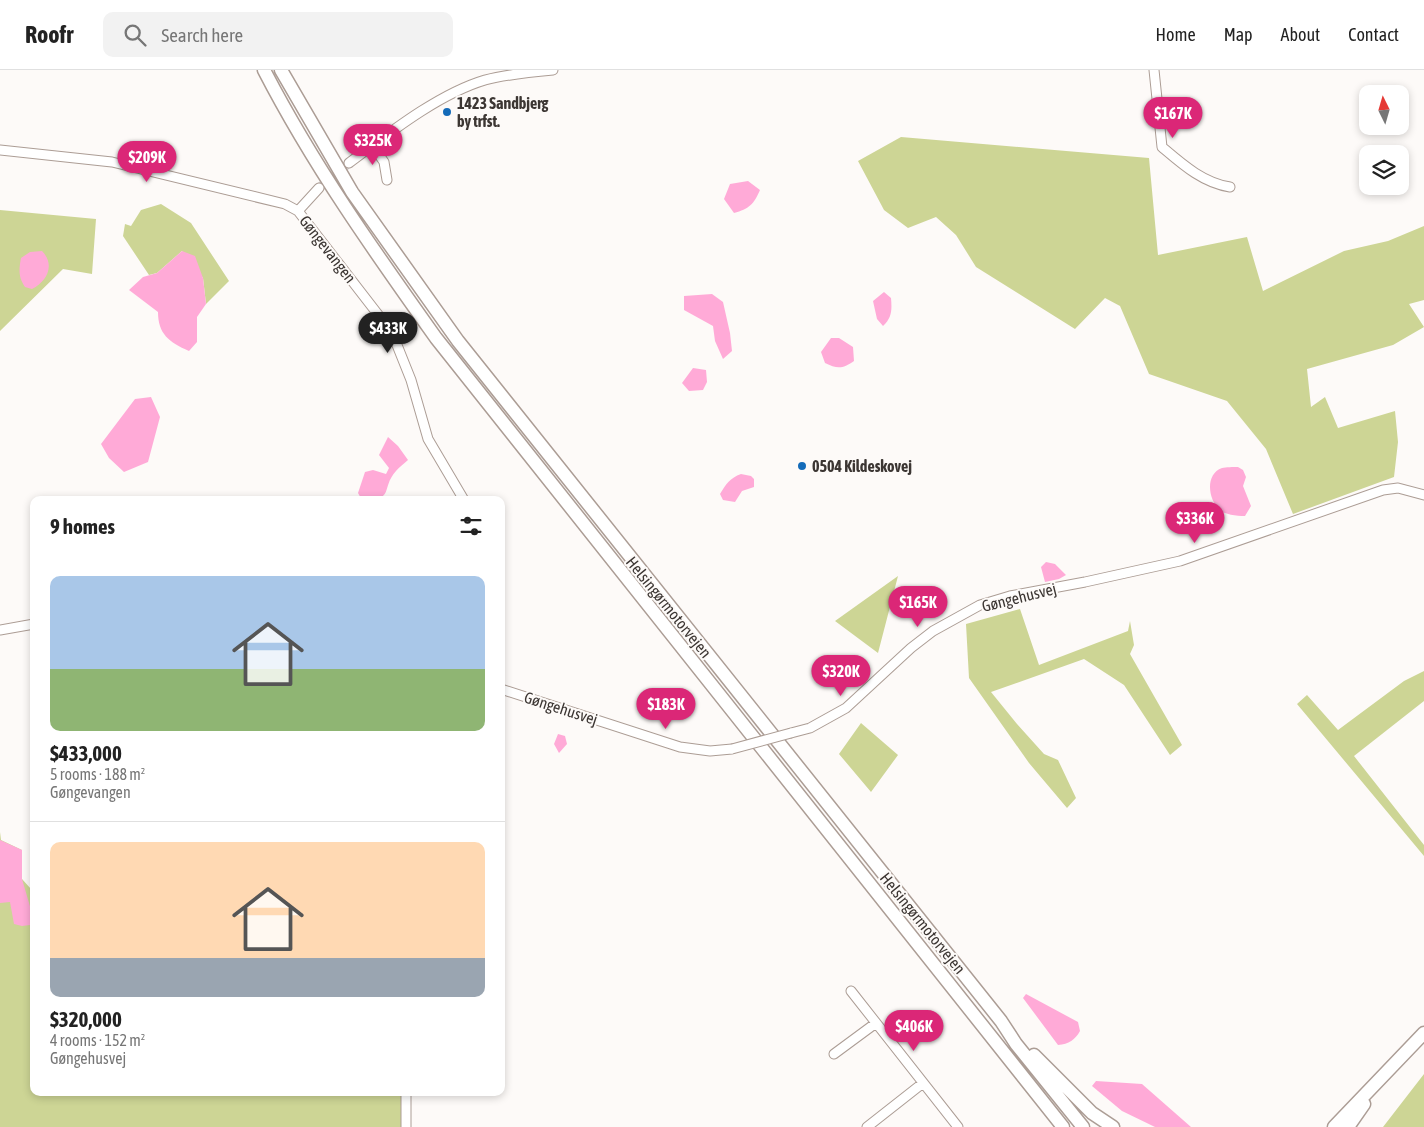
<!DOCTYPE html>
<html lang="en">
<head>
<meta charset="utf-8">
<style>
  :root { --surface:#fff; --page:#f2f2f2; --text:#222; --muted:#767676; --line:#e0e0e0; --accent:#db2777 }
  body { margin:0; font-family:"Asap Condensed",sans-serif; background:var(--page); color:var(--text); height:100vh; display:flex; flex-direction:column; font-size:19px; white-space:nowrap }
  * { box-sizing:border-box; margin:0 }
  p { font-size:16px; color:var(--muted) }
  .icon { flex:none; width:28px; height:28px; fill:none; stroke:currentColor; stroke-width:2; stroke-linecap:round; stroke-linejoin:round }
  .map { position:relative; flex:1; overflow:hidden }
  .sheet { position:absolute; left:30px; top:426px; width:475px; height:600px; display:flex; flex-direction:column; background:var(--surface); border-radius:10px; box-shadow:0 2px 8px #0003 }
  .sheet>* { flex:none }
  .needle { width:32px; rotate:355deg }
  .buttons { position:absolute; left:1359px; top:15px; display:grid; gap:10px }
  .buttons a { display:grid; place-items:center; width:50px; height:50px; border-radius:10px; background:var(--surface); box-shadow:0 2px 8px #0003; font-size:25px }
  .price { position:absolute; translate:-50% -42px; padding:0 11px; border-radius:18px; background:var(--accent); color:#fff; font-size:16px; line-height:32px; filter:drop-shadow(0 1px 2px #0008) }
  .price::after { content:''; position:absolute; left:50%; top:30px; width:15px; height:11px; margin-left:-8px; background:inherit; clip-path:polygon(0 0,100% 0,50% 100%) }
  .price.on { background:#222; color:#fff }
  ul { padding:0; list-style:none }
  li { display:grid; align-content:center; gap:10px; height:265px; padding:0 20px }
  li+li { border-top:1px solid var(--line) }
  li span { display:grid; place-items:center; height:155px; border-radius:10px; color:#555 }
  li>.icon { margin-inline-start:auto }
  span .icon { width:90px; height:90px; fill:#fffc; stroke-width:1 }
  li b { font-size:21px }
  h2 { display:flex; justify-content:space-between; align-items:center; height:60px; padding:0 20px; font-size:21px }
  header { display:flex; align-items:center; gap:30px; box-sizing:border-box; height:70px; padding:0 25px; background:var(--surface); border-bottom:1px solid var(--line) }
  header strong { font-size:24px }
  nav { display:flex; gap:28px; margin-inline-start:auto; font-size:18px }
  .search { width:350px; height:45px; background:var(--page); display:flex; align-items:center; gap:12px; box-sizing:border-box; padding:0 18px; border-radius:10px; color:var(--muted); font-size:19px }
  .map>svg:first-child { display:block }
  .green { fill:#cdd595 }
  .water { fill:#ffaad7 }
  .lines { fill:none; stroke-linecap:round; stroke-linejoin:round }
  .minor-tunnel { stroke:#d6d3d1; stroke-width:9; stroke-dasharray:9 4.5; stroke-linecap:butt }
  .minor-casing { stroke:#ac9d95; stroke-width:11 }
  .highway-casing { stroke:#ac9d95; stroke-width:15 }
  .minor { stroke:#fff; stroke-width:9 }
  .highway { stroke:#fff; stroke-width:12 }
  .minor-bridge-casing { stroke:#ac9d95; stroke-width:11; stroke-linecap:butt }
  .minor-bridge { stroke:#fff; stroke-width:9 }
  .poi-dot { fill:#146bb9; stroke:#fdfaf8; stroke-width:2 }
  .labels { text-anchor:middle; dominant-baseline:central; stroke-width:4; stroke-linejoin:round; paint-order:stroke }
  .poi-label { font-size:16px; font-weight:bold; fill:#3c3633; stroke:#fdfaf8; text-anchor:start }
  .street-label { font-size:16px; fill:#3c3633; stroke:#fdfaf8 }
</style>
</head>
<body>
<header>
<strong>Roofr</strong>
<div class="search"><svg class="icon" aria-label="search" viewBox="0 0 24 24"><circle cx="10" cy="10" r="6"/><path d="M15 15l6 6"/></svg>Search here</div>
<nav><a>Home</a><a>Map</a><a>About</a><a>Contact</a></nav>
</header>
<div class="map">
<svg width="1424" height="1057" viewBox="0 0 1424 1057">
  <rect width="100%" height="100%" fill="#fdfaf8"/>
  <path class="green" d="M901 67 1149 88 1158 185 1247 167 1263 221 1344 181 1388 171 1424 156V230L1409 234 1424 257 1393 275 1307 299 1311 337 1325 327 1338 358 1395 341 1398 372 1394 407 1293 444 1266 379 1227 331 1149 304 1120 236 1105 228 1075 259 976 197 956 165 936 147 908 158 884 140 858 91Z
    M161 134 191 153 229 211 206 234 203 208 182 181 157 203 149 205 123 166 125 154 131 156 141 140Z
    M0 140 96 149 92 204 63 199 0 261Z
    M898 506 878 583 835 551Z
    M1020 539 1039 595 1128 561 1130 551 1134 575 1130 584 1182 675 1170 685 1124 615 1084 589 991 622 1017 654 1044 684 1058 690 1076 728 1067 738 1029 693 969 608 966 554Z
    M1424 601V631L1354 686 1424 775V786L1297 634 1307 625 1338 660 1404 611Z
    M861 653 898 685 871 722 839 684Z
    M0 762 1 770 22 780V809L31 819H34V1022L403 1023V1057H0Z
    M1424 1004V1057H1383Z"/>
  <path class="water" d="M748 111 760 120C754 134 749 139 734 143L724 129 730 114Z
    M42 181C55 194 48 211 32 219L25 217C18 207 19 199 21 188L30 182Z
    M182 181 195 186 203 208 206 234 197 247V272L189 281C169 272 158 264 158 242L129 220 143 207 157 203Z
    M884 222 891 228C892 240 892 248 883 256L877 249 873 231Z
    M712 224 723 232 730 263 732 281 723 289 715 271 713 256 684 240V226Z
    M831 268H839L853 277 854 291C843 299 837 299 825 293L821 282Z
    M693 298 706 300 707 312 703 320 689 321 682 313Z
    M151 327 160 347 148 392 124 402 109 388 101 374 135 329Z
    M388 367 398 376 408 390C404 394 399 397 396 401 380 419 396 430 362 430L358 423 365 402 373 400 386 404 389 398 379 385Z
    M1238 397 1243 400 1246 407 1243 416 1251 436 1245 446C1236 446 1225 445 1219 439 1208 429 1205 404 1222 398 1226 397 1233 397 1238 397Z
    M741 404 751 406 754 409V417L742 421 735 432 723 430 720 424C726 414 730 408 741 404Z
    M1046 492 1055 494 1066 505 1059 509 1045 512 1041 497Z
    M558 664 565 666 567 674 559 683 554 674Z
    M0 770 22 780V809L34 850 30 855 22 856 14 854 10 832 0 833Z
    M1026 924 1078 952 1080 961C1075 970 1069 974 1058 975L1023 928Z
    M1096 1011 1142 1014 1191 1057H1155L1122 1041 1092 1016Z"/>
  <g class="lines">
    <path class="minor-tunnel" d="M319 118 349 93"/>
    <defs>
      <path id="minor" d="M1154 0 1162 77C1182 94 1203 113 1230 117
        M373 76 384 92 387 110
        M0 80 112 92 285 134 298 141 380 247 395 270 411 310 428 369 464 430
        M349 93C388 64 438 24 485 10 508 4 530 2 553 0
        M298 141 319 118
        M0 560 34 554
        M501 619 680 677 710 681 732 679
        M791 663 810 658 846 638 911 578 933 561 980 535 1010 526 1085 512 1180 491 1383 420 1398 418 1424 425
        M851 921 958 1057
        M834 984 876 953
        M406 1022V1057
        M867 1057 923 1013"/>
      <path id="highway" d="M264 0C313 95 374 181 436 268L1063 1057
        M281 0 352 122 458 271 1001 951 1016 974 1083 1057
        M1034 985 1092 1043 1113 1057
        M1334 1057 1424 963
        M1348 1057 1364 1034"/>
    </defs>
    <use href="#minor" class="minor-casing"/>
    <use href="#highway" class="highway-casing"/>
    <use href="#minor" class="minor"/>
    <use href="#highway" class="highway"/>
    <defs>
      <path id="minor-bridge" d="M732 679 791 663"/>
    </defs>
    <use href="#minor-bridge" class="minor-bridge-casing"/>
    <use href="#minor-bridge" class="minor-bridge"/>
  </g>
  <g class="poi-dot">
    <circle cx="447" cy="42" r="5"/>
    <circle cx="802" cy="396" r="5"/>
  </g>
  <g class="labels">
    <g class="poi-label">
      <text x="457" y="33">1423 Sandbjerg<tspan x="457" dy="18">by trfst.</tspan></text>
      <text x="812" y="396">0504 Kildeskovej</text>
    </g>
    <g class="street-label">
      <text transform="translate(328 179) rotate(52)">Gøngevangen</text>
      <text transform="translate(1019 527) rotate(-14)">Gøngehusvej</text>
      <text transform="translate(669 537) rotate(51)">Helsingørmotorvejen</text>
      <text transform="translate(561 638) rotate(18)">Gøngehusvej</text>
      <text transform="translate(923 853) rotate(51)">Helsingørmotorvejen</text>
    </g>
  </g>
</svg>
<div class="buttons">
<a><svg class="needle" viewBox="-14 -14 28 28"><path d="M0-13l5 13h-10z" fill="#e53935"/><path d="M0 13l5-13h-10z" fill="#767676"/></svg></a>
<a><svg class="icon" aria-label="layers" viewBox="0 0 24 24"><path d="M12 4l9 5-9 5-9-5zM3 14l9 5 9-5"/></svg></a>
</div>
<b class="price" style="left:1173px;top:69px">$167K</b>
<b class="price" style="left:373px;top:96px">$325K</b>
<b class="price" style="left:147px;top:113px">$209K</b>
<b class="price on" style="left:388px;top:284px">$433K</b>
<b class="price" style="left:1195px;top:474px">$336K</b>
<b class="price" style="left:918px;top:558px">$165K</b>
<b class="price" style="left:841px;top:627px">$320K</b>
<b class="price" style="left:666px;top:660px">$183K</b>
<b class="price" style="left:914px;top:982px">$406K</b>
<section class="sheet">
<h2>9 homes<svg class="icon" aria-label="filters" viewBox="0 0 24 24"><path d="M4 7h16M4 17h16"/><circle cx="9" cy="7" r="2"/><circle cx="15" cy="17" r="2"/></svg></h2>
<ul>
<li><span style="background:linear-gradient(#a9c7e8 60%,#8fb573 0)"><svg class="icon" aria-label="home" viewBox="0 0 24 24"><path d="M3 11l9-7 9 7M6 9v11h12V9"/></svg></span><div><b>$433,000</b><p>5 rooms · 188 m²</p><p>Gøngevangen</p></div></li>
<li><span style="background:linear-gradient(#ffd9b3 75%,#9aa5b1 0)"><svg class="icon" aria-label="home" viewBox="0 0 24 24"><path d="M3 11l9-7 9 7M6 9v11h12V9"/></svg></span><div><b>$320,000</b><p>4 rooms · 152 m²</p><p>Gøngehusvej</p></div></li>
</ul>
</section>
</div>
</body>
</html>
